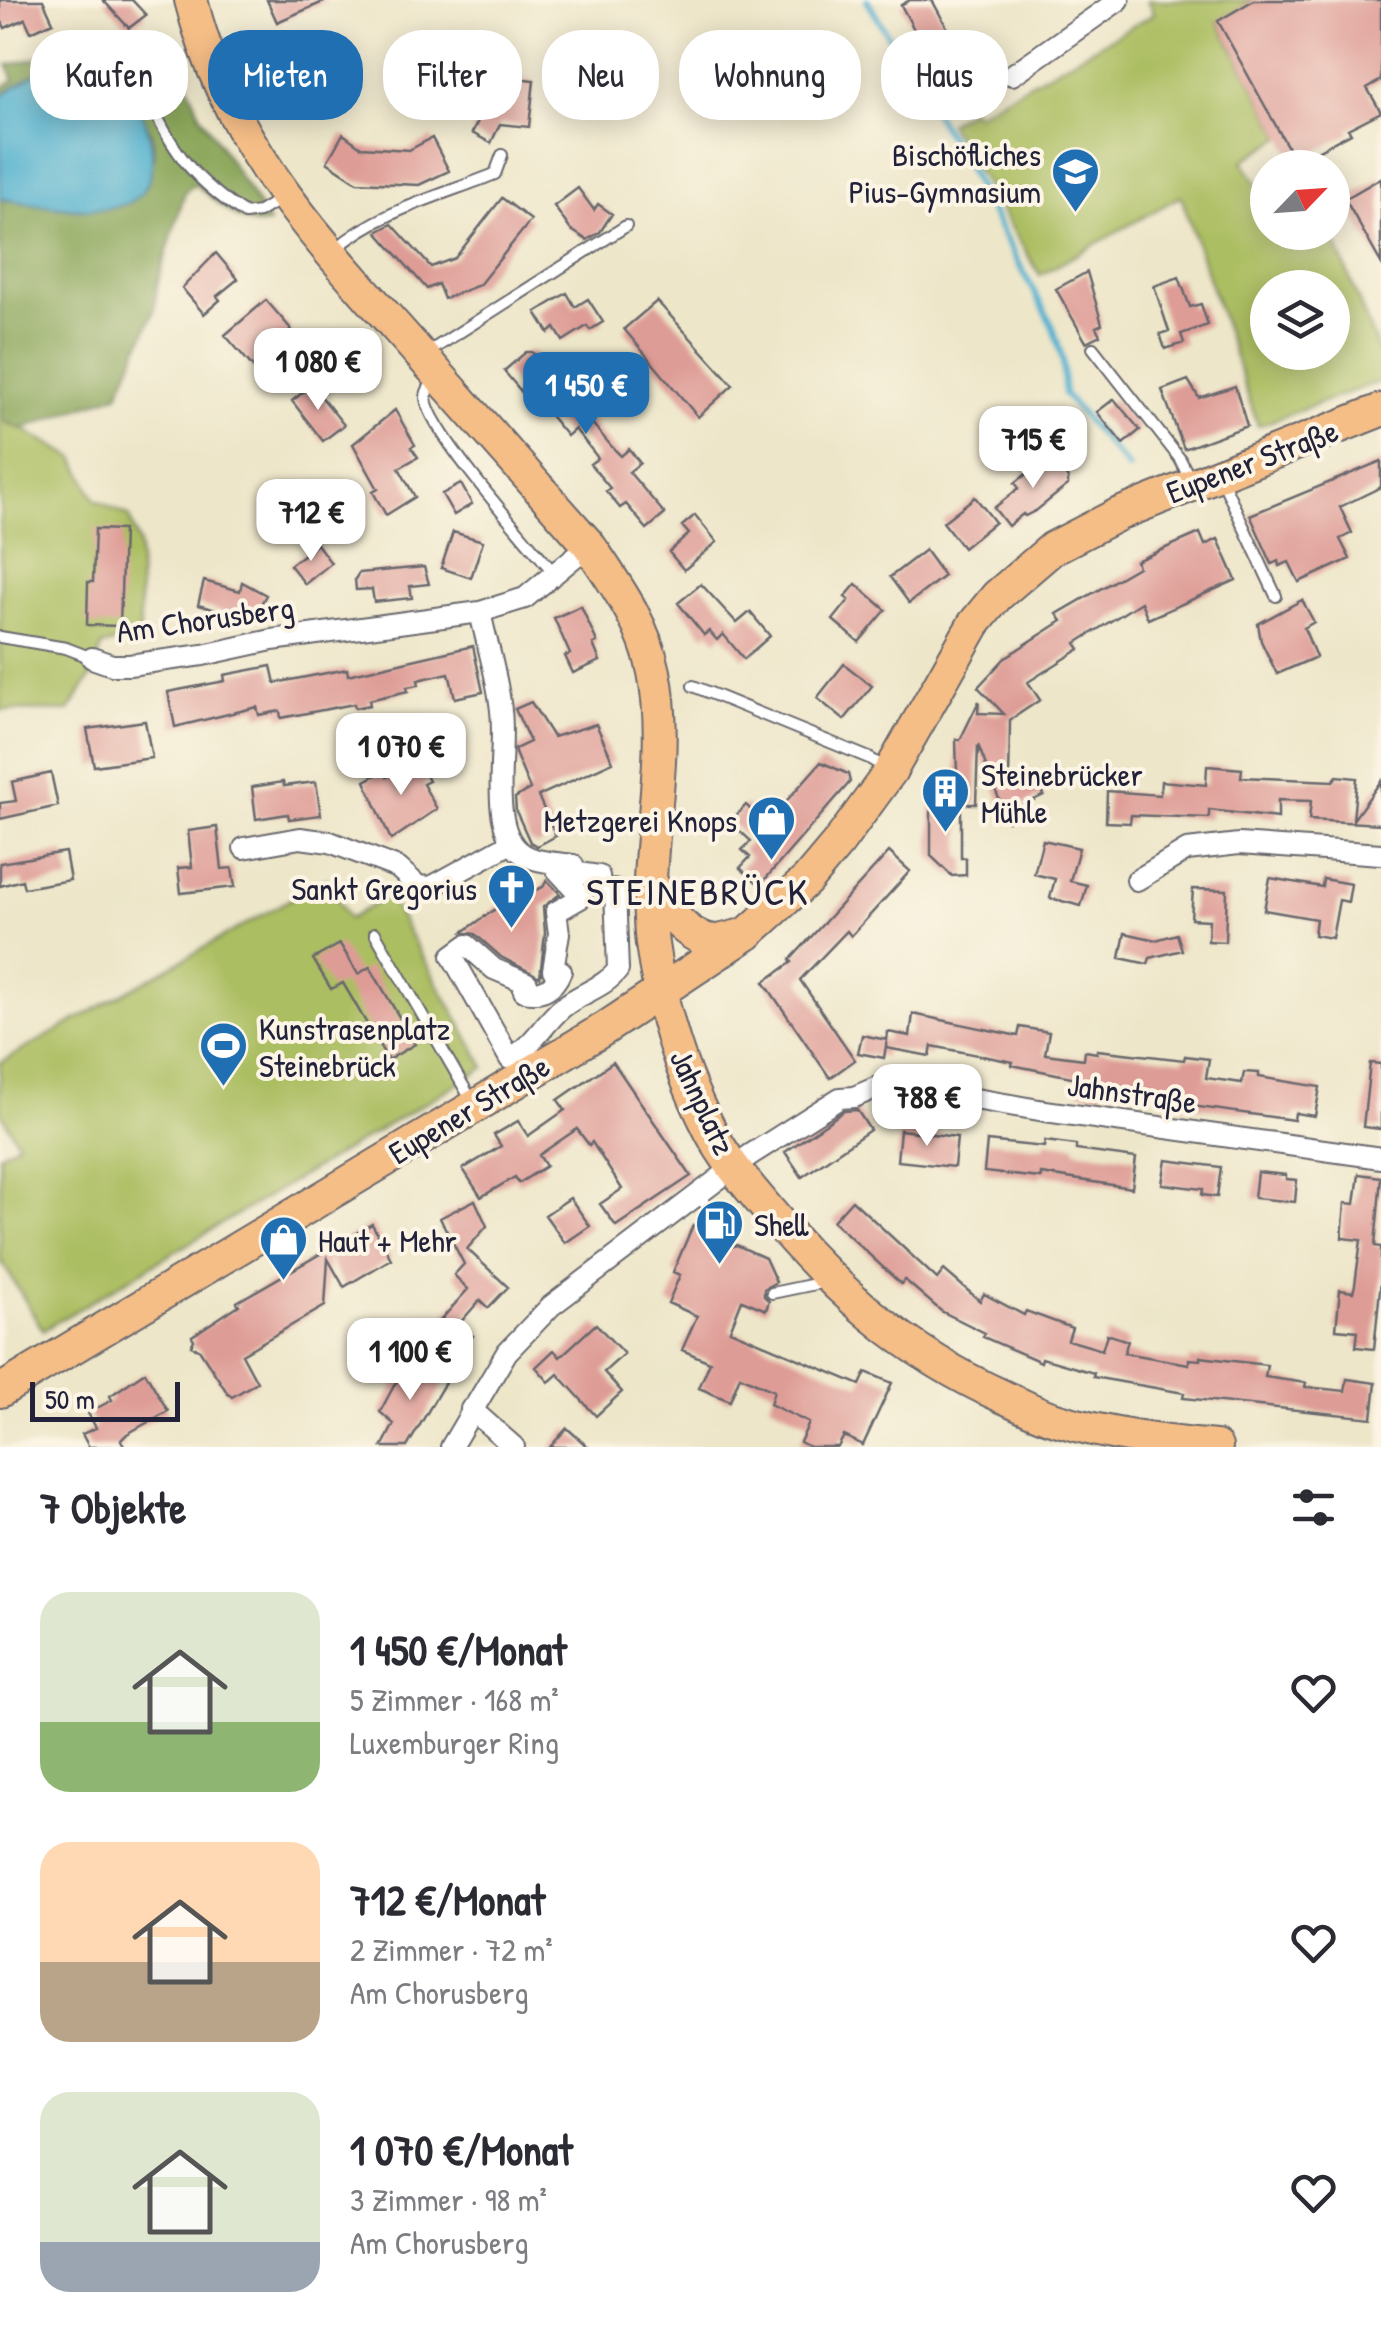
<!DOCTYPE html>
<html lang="de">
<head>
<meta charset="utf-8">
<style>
  :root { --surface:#fff; --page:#f7f7f7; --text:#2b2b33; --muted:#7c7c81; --accent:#1f6fb2 }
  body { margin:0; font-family:"Patrick Hand",sans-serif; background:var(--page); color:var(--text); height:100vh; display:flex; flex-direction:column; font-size:38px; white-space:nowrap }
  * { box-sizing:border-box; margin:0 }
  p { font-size:32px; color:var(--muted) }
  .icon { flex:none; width:55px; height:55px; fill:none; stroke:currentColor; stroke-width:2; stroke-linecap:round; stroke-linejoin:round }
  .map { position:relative; height:1447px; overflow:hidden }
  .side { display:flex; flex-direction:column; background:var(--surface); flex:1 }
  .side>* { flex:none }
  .hud { position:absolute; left:30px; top:30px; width:1322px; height:90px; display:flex; gap:20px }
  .needle { width:65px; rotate:65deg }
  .controls { position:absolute; left:1250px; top:150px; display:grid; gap:20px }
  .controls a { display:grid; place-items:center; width:100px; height:100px; border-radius:50%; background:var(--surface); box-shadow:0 5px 25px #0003; font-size:50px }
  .scale { position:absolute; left:30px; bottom:25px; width:150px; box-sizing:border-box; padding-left:10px; border:5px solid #22223b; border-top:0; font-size:28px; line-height:35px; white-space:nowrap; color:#22223b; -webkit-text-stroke:8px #fcf5e5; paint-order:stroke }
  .price { position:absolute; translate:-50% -85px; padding:0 22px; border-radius:20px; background:#fff; color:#222; font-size:32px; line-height:65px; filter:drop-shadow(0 2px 5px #0008) }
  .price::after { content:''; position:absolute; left:50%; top:60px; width:30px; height:22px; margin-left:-15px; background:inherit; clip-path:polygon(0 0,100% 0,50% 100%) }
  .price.on { background:var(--accent); color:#fff }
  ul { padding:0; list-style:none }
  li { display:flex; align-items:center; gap:30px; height:250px; padding:0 40px }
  li span { display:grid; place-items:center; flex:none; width:280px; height:200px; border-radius:30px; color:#555 }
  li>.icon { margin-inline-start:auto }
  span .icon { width:120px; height:120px; fill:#fffc; stroke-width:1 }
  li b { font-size:42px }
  h2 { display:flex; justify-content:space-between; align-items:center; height:120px; padding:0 40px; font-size:42px }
  .tag { padding:0 35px; border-radius:40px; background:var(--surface); box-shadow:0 5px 25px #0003; font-size:35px; line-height:90px }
  .tag.on { background:var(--accent); color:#fff }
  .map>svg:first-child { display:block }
  .green { fill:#acbe62; stroke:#67704e; stroke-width:2.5; fill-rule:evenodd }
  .forest { fill:#89a558; stroke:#56644a; stroke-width:2.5 }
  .water { fill:#51b1cf; stroke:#3a6a85; stroke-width:2.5 }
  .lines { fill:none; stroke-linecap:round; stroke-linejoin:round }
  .stream { stroke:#51b1cf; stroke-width:6 }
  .building { fill:#de9c96 }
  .lane-casing { stroke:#69676d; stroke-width:14 }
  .street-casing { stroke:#69676d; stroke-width:24 }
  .primary-casing { stroke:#69676d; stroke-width:36 }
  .lane { stroke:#fff; stroke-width:10 }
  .street { stroke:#fff; stroke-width:20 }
  .primary { stroke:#f6be87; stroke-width:32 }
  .labels { text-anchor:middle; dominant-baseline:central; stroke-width:8; stroke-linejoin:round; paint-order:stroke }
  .poi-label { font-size:32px; fill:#22223b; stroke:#fcf5e5; text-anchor:start }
  .street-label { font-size:32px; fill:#22223b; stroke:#fcf5e5 }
  .quarter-label { font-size:38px; letter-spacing:2.5px; fill:#22223b; stroke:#fcf5e5 }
</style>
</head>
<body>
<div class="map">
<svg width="1381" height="1447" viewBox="0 0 1381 1447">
  <rect width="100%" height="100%" fill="#fcf5e5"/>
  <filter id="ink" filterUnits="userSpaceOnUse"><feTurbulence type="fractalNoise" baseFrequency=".01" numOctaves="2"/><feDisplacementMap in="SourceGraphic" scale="20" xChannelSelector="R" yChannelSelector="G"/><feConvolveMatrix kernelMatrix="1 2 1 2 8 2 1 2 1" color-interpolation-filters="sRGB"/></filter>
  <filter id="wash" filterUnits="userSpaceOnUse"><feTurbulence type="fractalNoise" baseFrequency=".0048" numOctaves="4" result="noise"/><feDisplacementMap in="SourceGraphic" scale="40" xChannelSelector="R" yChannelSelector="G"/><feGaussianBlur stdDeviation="2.25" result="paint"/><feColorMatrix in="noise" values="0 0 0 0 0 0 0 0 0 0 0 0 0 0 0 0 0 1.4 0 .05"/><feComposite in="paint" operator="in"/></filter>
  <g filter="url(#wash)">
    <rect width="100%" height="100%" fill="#ede6c9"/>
    <path class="green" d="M1147 0H1254L1218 22 1282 137 1243 161 1267 200 1268 232 1332 233 1381 358V381L1258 426 1181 196 1040 275 948 123 971 109 975 114 1154 14ZM1268 288H1332V352H1268Z
      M0 420 11 423 75 458 95 500 129 516 139 545 140 636 102 646 92 675 69 711 0 710Z
      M326 879 349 919 388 896 485 1067 43 1330 0 1259V1154L18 1143 0 1111V1063Z"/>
    <path class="forest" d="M88 52 123 68 174 52 200 114 269 223C243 231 215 200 195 184L185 192 157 285 154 312 118 394 22 429 0 420V199L92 208 154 158 153 137 124 81 75 59 39 71 0 97V89L14 80 8 65 59 53Z"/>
    <path class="water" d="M75 59C89 59 99 59 111 68 142 92 176 176 130 202 99 218 34 203 0 199V97L39 71Z"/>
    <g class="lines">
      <path class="stream" d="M867 0 968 169 1053 327 1063 361 1064 394 1129 469"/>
    </g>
    <g id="blocks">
      <path class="building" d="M0 0H43L53 22 31 32 25 19 5 28 0 18Z
        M103 0H132L146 15 129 28Z
        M267 0H328L277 22Z
        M910 0H932L957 46 970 39 985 67 972 74 967 66 941 80 901 5Z
        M1254 0H1381V80L1367 88 1381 112 1348 129 1351 133 1296 162 1218 21Z
        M315 58 328 90 334 88 336 109 318 112 315 96 282 109 268 74 294 63 298 72 310 67 308 60Z
        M496 76 534 80 529 127 500 124 491 143 472 133 485 107 492 108Z
        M343 134 361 147 409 150 432 138 449 171 419 185 357 182 327 162Z
        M1381 178V263L1345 199Z
        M578 188 594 210 598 204 612 214 600 232 587 240 570 229 554 206Z
        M502 198 531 220 479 285 444 299 438 284 427 289 377 232 392 224 431 267 455 258Z
        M216 253 238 279 217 296 220 300 204 314 182 288Z
        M1087 272 1102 324 1096 327 1100 335 1086 342 1056 289Z
        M1179 277 1190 307 1201 304 1208 325 1181 334 1184 343 1165 349 1160 334 1169 331 1154 286Z
        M567 293 575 307 588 299 603 322 590 330 587 326 563 341 555 328 549 333 536 312Z
        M266 300 291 329 287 333 302 351 266 382 225 335Z
        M657 301 733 385 698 417 624 329Z
        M526 352H532L612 447 621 456 629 449 640 463 629 472 665 514 647 529 626 504 620 508 606 491 610 488 590 464 598 458 575 429 567 436 529 390 524 395 504 371Z
        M1188 380 1199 398 1235 386 1247 426 1184 449 1162 390Z
        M312 385 344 425 323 441 292 401Z
        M1114 399 1140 430 1123 444 1097 412Z
        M395 410 415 445 411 447 418 457 399 468 415 497 386 515 373 492 378 489 353 444Z
        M1049 456 1068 478V485L1037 510 1025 516 1023 514 1008 526 994 508 1019 488 1015 483Z
        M1381 461V487L1340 507 1352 533 1340 539 1350 559 1299 582 1289 562 1279 566 1278 561 1272 564 1250 515Z
        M461 484 472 504 454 515 442 494Z
        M975 497 995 522 963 548 943 522Z
        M695 515 717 542 684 570 669 552 689 534 682 526Z
        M95 529 123 530 120 626 87 625 88 582H93Z
        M453 532 483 541 471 578 441 568Z
        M1200 533 1205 545 1218 539 1236 580 1148 619 1141 602 1076 643 1080 649 1028 682 1040 700 1010 720 1009 787 1036 776 1044 795 1009 812 1008 822 978 745 976 804H961V858H966V875L952 876 931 856V804L943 775H957L956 739 960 740 979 701 978 713 1004 714 978 687 1006 657 1062 621 1057 614 1138 567 1136 561Z
        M317 544 331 563 305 584 290 565Z
        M925 550 944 576 909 603 890 577Z
        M424 567 429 584 410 586 412 598 374 602 372 589 356 590 355 579 359 573Z
        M204 581 240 591 242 582 266 595 257 611 237 606 234 615 198 605Z
        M701 584 737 623 750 612 770 636 744 659 723 634 717 640 709 631 704 635 678 603Z
        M856 584 886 610 859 642 833 620 849 600 845 597Z
        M1302 600 1314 622 1304 628 1316 657 1277 674 1261 641 1258 624Z
        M581 606 597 642 593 644 600 661 573 673 565 656 570 654 554 618Z
        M473 646 483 692 455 698 449 673 418 680 419 685 407 687 408 691 369 700 370 705 355 708 354 704 281 718 280 711 259 715 257 707 175 727 168 692 225 681 224 675 271 666 275 683 347 669 348 675Z
        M844 664 872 686 844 720 817 698Z
        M531 702 553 737 596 724 613 762 538 796 556 836 537 846 530 842 516 811 515 798 530 789 515 753V749L530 742 515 709Z
        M145 721 152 758 94 766 87 729Z
        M417 759 429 781 423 784 437 809 391 840 365 781 384 771 387 777Z
        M821 762 848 774 850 782 760 885 740 868 750 857 742 850 751 841 730 822 746 805 766 824Z
        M1207 766 1242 769 1241 777 1333 781 1337 776 1357 778 1353 820 1381 781V824L1309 820 1311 801 1278 800V818L1209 810V818L1131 815 1130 823 1106 822 1107 791 1160 795 1161 781 1206 785Z
        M51 773 58 806 0 819V803L16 801 12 782Z
        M283 782 284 786 316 782 321 815 289 819 288 814 256 819 252 787Z
        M217 827 222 869 232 868 235 887 181 893 178 868 192 867 188 831Z
        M1043 840 1079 848 1070 881 1087 885 1081 906 1050 898 1055 879 1034 874Z
        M65 852 70 880 24 888 22 880 0 886V863Z
        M889 852 910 871 851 936 847 931 800 980 855 1060 830 1078 764 982 792 962 790 960Z
        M1270 878 1322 887 1323 879 1351 884 1348 902 1339 900 1332 938 1314 935 1316 919 1264 910Z
        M547 880 560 894 543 907 545 933 540 977 501 957 475 934 463 932 501 905 543 887Z
        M1193 889 1227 890 1225 942 1208 941 1209 920 1191 919Z
        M1125 933 1156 940 1177 934 1182 950 1150 958 1148 964 1120 958Z
        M340 944 358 974 370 967 415 1044 388 1060 343 983 331 989 313 959Z
        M913 1014 1018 1036 1020 1027 1049 1032 1045 1054 1084 1059 1085 1051 1097 1053V1050L1184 1060 1185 1056 1209 1059 1206 1078 1242 1083 1244 1072 1259 1073V1077L1320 1087 1315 1116 1295 1113 1294 1120 1177 1104 1179 1096 1103 1084 1101 1094 1079 1091 1081 1079 1012 1065 1013 1062 932 1046 930 1056 886 1048 888 1032 910 1036Z
        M862 1035 887 1040 884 1058 858 1053Z
        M613 1062 691 1176 616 1226 600 1204 622 1189 592 1142 589 1145 577 1129 539 1155 546 1166 519 1183 515 1177 481 1197 463 1169 501 1146 494 1135 518 1121 528 1136 565 1110 558 1100Z
        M1370 1063 1381 1064V1129L1363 1127Z
        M857 1110 870 1130 802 1177 785 1152 844 1111Z
        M900 1130 957 1137 954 1167 897 1161Z
        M987 1141 1044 1147 1045 1141 1076 1145V1150L1136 1158 1132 1188 1041 1174V1178L984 1172Z
        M1166 1160 1221 1167 1217 1197 1202 1195 1203 1189 1162 1184Z
        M1257 1172 1286 1175V1179L1297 1180 1295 1202 1254 1198Z
        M1359 1174 1381 1177 1375 1246 1381 1247V1279L1374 1349 1356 1347 1358 1331 1336 1329 1340 1290 1353 1292 1355 1285 1361 1240 1342 1238 1345 1203 1355 1204Z
        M570 1198 590 1226 565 1243 545 1215Z
        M475 1200 487 1226 467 1249 508 1287 488 1308 480 1300 459 1324 473 1336 445 1368 419 1345 468 1289 454 1275 464 1264 440 1218Z
        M852 1200 937 1279 944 1270 980 1301 984 1294 1024 1315 1026 1311 1072 1328 1068 1340 1102 1350 1107 1334 1128 1341 1124 1353 1189 1364V1359L1200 1360V1357L1267 1365 1265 1377 1306 1383 1305 1387 1345 1391 1347 1379 1376 1383 1372 1418 1183 1398 1184 1393 1093 1377 1094 1373 1042 1358 1041 1362 983 1337 985 1333 941 1311 905 1280 901 1284 833 1221Z
        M372 1224 391 1259 344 1287 328 1259 325 1306 242 1354 257 1382 232 1397 228 1394 199 1349 191 1346 194 1340 192 1336 239 1305 237 1302Z
        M693 1225 715 1235 726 1249 737 1245 765 1258 776 1282 764 1289V1296L769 1301 766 1310 742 1300 730 1330 860 1385 866 1372 892 1383 863 1445 844 1436 838 1447H810L800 1442 809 1423 770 1404 774 1391 740 1376 730 1401 699 1388 710 1362 682 1350 697 1316 668 1303 680 1275 673 1272Z
        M596 1324 624 1354 604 1372 622 1392 596 1416 558 1374 549 1382 536 1367 554 1350 560 1357Z
        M399 1362 447 1379 407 1447H382L394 1424 380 1412 397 1380 391 1375Z
        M145 1372 168 1411 127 1434 121 1440 125 1447H89L82 1434 96 1428 88 1413 112 1400 110 1396Z
        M567 1428 588 1447H550Z"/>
    </g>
  </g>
  <g filter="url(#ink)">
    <use href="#blocks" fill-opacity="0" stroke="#69676d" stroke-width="2.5"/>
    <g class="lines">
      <defs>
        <path id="lane" d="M150 102C175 156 196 181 245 214L259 212 280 199
          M336 249C377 212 443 195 495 174L502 155
          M1093 348 1180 459 1190 479
          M427 353 626 226
          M438 379C432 384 426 389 426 398 428 430 529 543 555 574
          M1221 478 1276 596
          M0 637 66 648 92 658
          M693 686 869 758 885 768
          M375 933 472 1101
          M699 1195 729 1241
          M772 1293 825 1282"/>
        <path id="street" d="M1012 75 1119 0
          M480 612C487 645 498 678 501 711 506 750 490 817 515 847 528 863 553 862 573 865
          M92 658 112 665H129L203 655 272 640 480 612 525 598 589 545
          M244 848 300 838 330 842 398 868 418 886 431 887 511 843
          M557 870 599 876 600 883 607 890H615L618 970C604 988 580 993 563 1007 542 1025 535 1044 510 1059L452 956 467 945 494 969 527 983 524 991C542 995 554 988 561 971L553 970 559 933 556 912 582 897Z
          M1137 880 1187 850 1239 844 1381 854
          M471 1409 514 1447
          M451 1447 507 1352 551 1306 750 1155 840 1098 854 1097 875 1088H911L1045 1111 1381 1158"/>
        <path id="primary" d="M191 0C227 145 315 236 411 344 470 411 529 478 589 545 616 585 644 623 654 672 672 761 641 854 652 944 661 1009 681 1074 711 1132 725 1159 745 1182 764 1205 832 1288 905 1353 1004 1397 1020 1404 1036 1413 1052 1418 1106 1435 1161 1442 1216 1447
          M650 880C662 904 684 938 714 941 724 941 737 936 747 934
          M0 1391 604 1029 747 934 807 880 839 842 890 772 974 624 997 596 1053 548 1119 514 1381 410"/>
      </defs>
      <use href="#lane" class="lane-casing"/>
      <use href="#street" class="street-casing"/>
      <use href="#primary" class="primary-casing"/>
      <use href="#lane" class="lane"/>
      <use href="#street" class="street"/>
      <use href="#primary" class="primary"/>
    </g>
  </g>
  <defs>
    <symbol id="school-pin" viewBox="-11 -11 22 30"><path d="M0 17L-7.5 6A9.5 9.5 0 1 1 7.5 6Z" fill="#1f6fb2" stroke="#fcf5e5"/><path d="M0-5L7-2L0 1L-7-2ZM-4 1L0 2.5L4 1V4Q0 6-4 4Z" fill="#fff"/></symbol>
    <symbol id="building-pin" viewBox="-11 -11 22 30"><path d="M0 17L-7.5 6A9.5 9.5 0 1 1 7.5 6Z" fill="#1f6fb2" stroke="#fcf5e5"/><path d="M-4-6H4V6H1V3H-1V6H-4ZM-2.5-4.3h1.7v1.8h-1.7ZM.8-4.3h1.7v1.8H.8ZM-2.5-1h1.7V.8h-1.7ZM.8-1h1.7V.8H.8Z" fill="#fff"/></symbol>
    <symbol id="shop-pin" viewBox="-11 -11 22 30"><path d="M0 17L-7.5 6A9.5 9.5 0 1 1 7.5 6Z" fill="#1f6fb2" stroke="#fcf5e5"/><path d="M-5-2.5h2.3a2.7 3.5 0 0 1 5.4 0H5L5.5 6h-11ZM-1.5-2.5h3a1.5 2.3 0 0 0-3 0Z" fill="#fff"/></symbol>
    <symbol id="church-pin" viewBox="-11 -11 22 30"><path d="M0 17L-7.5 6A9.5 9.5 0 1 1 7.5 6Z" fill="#1f6fb2" stroke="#fcf5e5"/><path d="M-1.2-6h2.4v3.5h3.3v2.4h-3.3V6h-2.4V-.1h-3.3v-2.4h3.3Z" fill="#fff"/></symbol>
    <symbol id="stadium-pin" viewBox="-11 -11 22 30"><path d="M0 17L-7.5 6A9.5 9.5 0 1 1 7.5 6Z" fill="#1f6fb2" stroke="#fcf5e5"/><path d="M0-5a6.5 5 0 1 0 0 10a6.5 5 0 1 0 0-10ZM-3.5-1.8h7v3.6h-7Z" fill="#fff"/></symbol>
    <symbol id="fuel-pin" viewBox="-11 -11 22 30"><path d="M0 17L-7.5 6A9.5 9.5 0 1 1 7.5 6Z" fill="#1f6fb2" stroke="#fcf5e5"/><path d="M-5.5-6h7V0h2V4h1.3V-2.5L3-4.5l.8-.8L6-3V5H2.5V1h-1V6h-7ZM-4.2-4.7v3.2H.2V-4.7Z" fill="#fff"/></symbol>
  </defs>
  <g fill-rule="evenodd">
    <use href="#school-pin" x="1048" y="144" width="55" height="75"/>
    <use href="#building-pin" x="918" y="764" width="55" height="75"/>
    <use href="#shop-pin" x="744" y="792" width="55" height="75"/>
    <use href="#church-pin" x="484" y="860" width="55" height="75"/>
    <use href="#stadium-pin" x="196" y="1018" width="55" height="75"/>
    <use href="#fuel-pin" x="692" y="1196" width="55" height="75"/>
    <use href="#shop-pin" x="256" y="1212" width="55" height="75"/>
  </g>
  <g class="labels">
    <g class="poi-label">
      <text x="1041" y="154" text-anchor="end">Bischöfliches<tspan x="1041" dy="37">Pius-Gymnasium</tspan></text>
      <text x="981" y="774">Steinebrücker<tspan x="981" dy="37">Mühle</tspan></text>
      <text x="737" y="820" text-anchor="end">Metzgerei Knops</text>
      <text x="477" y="888" text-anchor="end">Sankt Gregorius</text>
      <text x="259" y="1028">Kunstrasenplatz<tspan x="259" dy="37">Steinebrück</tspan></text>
      <text x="754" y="1224">Shell</text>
      <text x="318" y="1240">Haut + Mehr</text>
    </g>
    <g class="street-label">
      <text transform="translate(1252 461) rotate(-21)">Eupener Straße</text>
      <text transform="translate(205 619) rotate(-8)">Am Chorusberg</text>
      <text transform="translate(1132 1093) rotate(8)">Jahnstraße</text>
      <text transform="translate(703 1102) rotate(65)">Jahnplatz</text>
      <text transform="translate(469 1109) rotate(-31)">Eupener Straße</text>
    </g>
    <g class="quarter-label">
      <text x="698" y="891">STEINEBRÜCK</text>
    </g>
  </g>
</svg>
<div class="controls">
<a><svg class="needle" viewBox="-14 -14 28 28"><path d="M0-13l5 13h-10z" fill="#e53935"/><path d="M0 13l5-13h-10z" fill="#7c7c81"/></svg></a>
<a><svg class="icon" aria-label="layers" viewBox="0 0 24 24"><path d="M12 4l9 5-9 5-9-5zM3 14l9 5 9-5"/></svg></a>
</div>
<div class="scale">50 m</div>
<b class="price" style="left:318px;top:413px">1 080 €</b>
<b class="price on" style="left:586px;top:437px">1 450 €</b>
<b class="price" style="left:1033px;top:491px">715 €</b>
<b class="price" style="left:311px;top:564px">712 €</b>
<b class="price" style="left:401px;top:798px">1 070 €</b>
<b class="price" style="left:927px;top:1149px">788 €</b>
<b class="price" style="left:410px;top:1403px">1 100 €</b>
<div class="hud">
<a class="tag">Kaufen</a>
<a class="tag on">Mieten</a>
<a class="tag">Filter</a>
<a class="tag">Neu</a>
<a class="tag">Wohnung</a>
<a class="tag">Haus</a>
</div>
</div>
<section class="side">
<h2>7 Objekte<svg class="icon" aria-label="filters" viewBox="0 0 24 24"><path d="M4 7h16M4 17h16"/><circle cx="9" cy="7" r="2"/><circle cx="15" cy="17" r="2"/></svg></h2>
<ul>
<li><span style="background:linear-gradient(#dfe7d0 65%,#8fb573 0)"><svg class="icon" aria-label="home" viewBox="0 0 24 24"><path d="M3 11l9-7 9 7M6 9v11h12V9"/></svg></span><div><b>1 450 €/Monat</b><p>5 Zimmer · 168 m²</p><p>Luxemburger Ring</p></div><svg class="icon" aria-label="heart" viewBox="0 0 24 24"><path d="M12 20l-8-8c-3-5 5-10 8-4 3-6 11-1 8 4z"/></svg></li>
<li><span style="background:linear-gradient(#ffd9b3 60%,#b9a48a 0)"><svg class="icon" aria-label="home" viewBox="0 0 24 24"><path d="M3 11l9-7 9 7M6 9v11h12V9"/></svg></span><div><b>712 €/Monat</b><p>2 Zimmer · 72 m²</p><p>Am Chorusberg</p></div><svg class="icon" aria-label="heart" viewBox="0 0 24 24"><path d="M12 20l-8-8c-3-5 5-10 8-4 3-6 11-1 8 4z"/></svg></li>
<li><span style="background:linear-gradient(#dfe7d0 75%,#9aa5b1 0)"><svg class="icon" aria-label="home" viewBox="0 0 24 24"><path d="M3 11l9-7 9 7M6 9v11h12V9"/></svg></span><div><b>1 070 €/Monat</b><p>3 Zimmer · 98 m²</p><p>Am Chorusberg</p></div><svg class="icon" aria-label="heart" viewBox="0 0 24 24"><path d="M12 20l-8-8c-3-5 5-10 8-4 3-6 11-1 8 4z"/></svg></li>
</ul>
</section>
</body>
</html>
